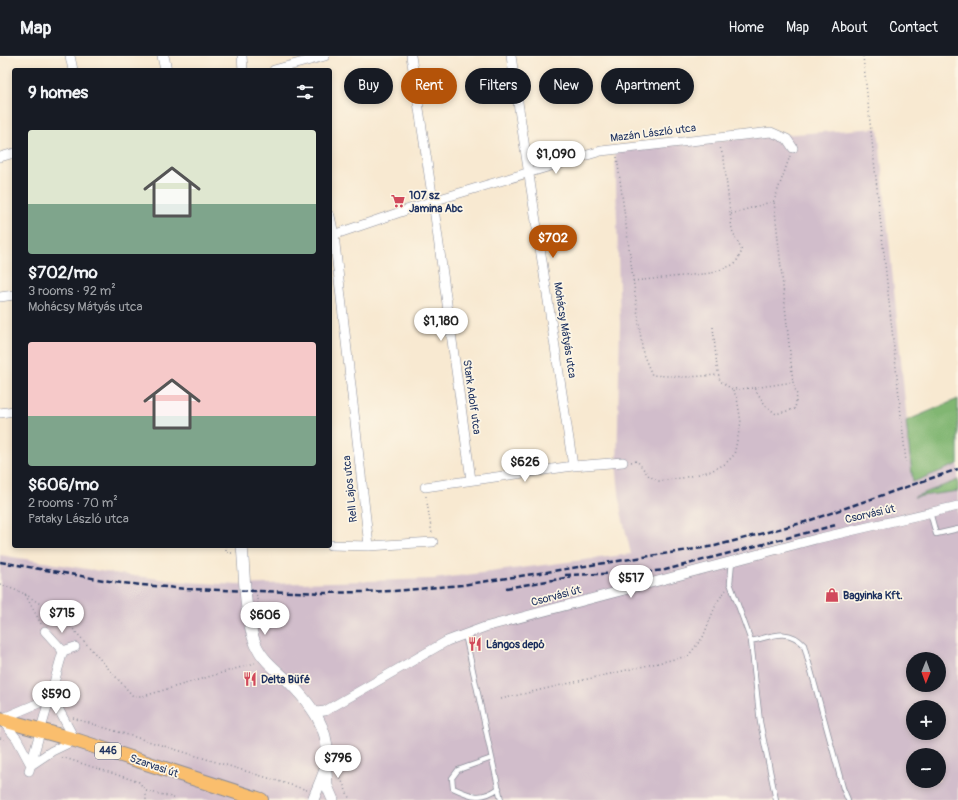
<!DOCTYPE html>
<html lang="en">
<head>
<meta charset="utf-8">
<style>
  :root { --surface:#171b24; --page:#242831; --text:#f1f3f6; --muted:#9ea1a6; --line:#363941; --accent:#b45309 }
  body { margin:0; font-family:Pangolin,sans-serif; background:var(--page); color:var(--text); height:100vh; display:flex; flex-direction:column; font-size:15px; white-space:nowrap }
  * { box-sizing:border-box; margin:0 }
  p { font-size:13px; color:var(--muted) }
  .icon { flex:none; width:22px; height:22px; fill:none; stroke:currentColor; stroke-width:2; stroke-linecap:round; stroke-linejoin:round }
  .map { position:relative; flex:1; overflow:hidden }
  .side { position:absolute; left:12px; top:12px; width:320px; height:480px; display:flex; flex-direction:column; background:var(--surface); border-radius:4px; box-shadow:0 2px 6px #0003 }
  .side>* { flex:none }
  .banner { position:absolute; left:344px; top:12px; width:380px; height:36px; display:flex; gap:8px }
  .needle { width:26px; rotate:181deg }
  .buttons { position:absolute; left:906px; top:596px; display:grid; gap:8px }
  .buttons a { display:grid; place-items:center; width:40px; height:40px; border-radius:50%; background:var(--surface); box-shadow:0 2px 6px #0003; font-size:20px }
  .price { position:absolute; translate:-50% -34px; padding:0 9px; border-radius:14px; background:#fff; color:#222; font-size:13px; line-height:26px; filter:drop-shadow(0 1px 2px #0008) }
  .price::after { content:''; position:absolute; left:50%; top:24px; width:12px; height:9px; margin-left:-6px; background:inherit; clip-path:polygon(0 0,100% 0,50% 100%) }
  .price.selected { background:var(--accent); color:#fff }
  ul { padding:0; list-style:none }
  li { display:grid; align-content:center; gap:8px; height:212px; padding:0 16px }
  li span { display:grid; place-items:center; height:124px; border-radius:4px; color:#555 }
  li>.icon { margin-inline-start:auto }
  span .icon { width:72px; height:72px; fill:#fffc; stroke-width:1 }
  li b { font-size:17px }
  h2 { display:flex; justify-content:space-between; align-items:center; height:48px; padding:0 16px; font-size:17px }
  .chip { padding:0 14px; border-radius:18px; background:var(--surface); box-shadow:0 2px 6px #0003; font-size:14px; line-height:36px }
  .chip.selected { background:var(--accent); color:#fff }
  header { display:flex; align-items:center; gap:24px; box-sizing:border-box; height:56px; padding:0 20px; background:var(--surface); border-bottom:1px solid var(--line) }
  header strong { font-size:19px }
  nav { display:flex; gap:22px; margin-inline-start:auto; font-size:14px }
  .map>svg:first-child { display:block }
  .industrial { fill:#d1bdcb; fill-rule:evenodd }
  .forest { fill:#81b672; stroke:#4e7268 }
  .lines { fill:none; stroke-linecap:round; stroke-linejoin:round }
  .service-casing { stroke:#8a8c98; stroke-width:6 }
  .minor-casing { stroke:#8a8c98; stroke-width:10 }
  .tertiary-casing { stroke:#8a8c98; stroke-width:12 }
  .primary-casing { stroke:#8a8c98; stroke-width:16 }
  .path { stroke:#8a8c98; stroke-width:1.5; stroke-dasharray:1 3; stroke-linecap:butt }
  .service { stroke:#fff; stroke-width:4.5 }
  .minor { stroke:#fff; stroke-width:9 }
  .tertiary { stroke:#fff; stroke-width:11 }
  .primary { stroke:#fabe6d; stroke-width:14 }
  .rail { stroke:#1b2f5e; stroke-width:2.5; stroke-dasharray:6 3; stroke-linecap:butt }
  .labels { text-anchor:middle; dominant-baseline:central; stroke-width:3.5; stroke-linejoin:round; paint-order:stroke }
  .shield { fill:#fcf5e5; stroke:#5e6a86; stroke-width:1 }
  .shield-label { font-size:10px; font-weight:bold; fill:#1b2f5e }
  .street-label { font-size:11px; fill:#1b2f5e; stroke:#fcf5e5 }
  .poi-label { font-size:11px; font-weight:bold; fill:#1b2f5e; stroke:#fcf5e5; text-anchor:start }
</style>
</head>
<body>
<header>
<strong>Map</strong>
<nav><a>Home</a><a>Map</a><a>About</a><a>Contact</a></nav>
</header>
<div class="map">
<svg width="958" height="744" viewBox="0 0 958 744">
  <rect width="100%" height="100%" fill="#fcf5e5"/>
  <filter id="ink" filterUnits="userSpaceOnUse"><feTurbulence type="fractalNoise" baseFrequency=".025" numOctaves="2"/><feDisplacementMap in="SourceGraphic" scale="8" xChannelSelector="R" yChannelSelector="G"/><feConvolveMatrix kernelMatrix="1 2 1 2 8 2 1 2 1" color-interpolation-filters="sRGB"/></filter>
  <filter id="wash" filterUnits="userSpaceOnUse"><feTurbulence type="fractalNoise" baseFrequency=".012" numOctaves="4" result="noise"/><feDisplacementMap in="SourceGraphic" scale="16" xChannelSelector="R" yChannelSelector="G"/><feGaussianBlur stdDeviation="0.9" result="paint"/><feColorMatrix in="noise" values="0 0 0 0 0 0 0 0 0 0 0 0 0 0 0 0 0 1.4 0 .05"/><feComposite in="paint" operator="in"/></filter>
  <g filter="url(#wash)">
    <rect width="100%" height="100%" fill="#f8e9d1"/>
    <path class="industrial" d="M878 72 913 426 958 408V424L917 440 958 435V744H0V499L112 517 184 526 238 529 434 523 631 498 621 456 617 416 620 268 615 94 780 79ZM913 603H939V629H913ZM913 651H939V677H913ZM913 699H939V725H913Z"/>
    <path class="forest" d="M958 343V408L913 426 906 365Z
      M958 424V435L914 441Z"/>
  </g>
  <g filter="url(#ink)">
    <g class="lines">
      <defs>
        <path id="service" d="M930 456 936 478 958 473
          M732 505 730 527 751 585 760 666 776 744
          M465 578 501 744
          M751 585C771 581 788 571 804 589L843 732 848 744
          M492 702 458 714 452 722 453 732C472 741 482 744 499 732"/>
        <path id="minor" d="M70 0 73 14
          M242 0 243 14
          M411 0 433 145 471 424
          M511 0 573 410
          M274 14 325 0
          M0 101 14 97
          M330 160 334 179 369 490
          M330 180 433 145 601 95 771 76 787 83 793 92
          M0 241 14 239
          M0 357 14 355
          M425 431 573 410 623 406
          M330 489 369 490 433 486
          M45 575 63 595
          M51 639 75 684 52 695 31 709 17 683 1 663 39 647Z
          M316 656 325 655 447 585 485 571 816 483 958 450
          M29 715 63 595 75 591"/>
        <path id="tertiary" d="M163 0 166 14
          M242 490C245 520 244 561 256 589 262 603 275 613 286 623 310 647 333 674 326 710 323 721 317 733 313 744
          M326 716 327 730 333 744"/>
        <path id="primary" d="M0 663 75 684 261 744"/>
      </defs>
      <use href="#service" class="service-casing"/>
      <use href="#minor" class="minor-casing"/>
      <use href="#tertiary" class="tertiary-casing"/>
      <use href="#primary" class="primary-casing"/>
      <path class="path" d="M863 0 906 406
        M617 101 643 298 652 319 685 321 719 319
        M731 158 774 145 790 100
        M633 225 712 217 735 208 742 195 732 174 724 103 720 91
        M713 271 717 311 720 325 732 333 754 332 766 350 776 358 795 353 797 339 793 326 774 145
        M754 332 793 326
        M631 406 637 405 649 420 659 425 682 422 711 415 725 408 734 399 741 366 737 342 733 334
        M426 440 432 478
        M226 490V497H232
        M0 528 25 538 41 568
        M256 535 259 557
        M25 538 65 564 133 640H144L255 607
        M501 643 688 600 703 581 717 546 726 534
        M73 662 307 734
        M0 682 6 684
        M62 701 139 726 146 735V744
        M336 711 350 744
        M146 735 172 741 176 744"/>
      <use href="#service" class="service"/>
      <use href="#minor" class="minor"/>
      <use href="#tertiary" class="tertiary"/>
      <use href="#primary" class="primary"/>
      <path class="rail" d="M0 506 121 527 187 533 326 537 394 535 462 529 715 490 805 466 958 413
        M565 519 637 517 665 514 836 469
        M506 532 571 521"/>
    </g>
  </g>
  <defs>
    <symbol id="supermarket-bare" viewBox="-9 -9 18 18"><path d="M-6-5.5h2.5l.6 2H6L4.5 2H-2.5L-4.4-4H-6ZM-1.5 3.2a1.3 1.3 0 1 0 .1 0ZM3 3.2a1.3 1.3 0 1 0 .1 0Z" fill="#d1495b" stroke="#fcf5e5" stroke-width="2.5" paint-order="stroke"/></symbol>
    <symbol id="shop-bare" viewBox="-9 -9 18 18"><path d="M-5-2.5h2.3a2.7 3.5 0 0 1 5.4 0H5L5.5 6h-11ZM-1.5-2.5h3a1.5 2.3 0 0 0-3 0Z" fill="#d1495b" stroke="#fcf5e5" stroke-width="2.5" paint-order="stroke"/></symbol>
    <symbol id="restaurant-bare" viewBox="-9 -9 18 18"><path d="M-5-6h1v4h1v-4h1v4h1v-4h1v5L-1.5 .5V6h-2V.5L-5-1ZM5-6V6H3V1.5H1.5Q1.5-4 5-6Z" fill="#d1495b" stroke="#fcf5e5" stroke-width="2.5" paint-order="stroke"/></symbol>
  </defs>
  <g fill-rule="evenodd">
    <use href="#supermarket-bare" x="388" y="135" width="20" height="20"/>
    <use href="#shop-bare" x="822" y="529" width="20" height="20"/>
    <use href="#restaurant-bare" x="465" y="578" width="20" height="20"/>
    <use href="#restaurant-bare" x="240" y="613" width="20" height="20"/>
  </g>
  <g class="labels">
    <rect class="shield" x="95" y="687" width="26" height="16" rx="3"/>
    <g class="shield-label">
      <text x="108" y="695">446</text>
    </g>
    <g class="street-label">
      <text transform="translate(653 77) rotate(-7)">Mazán László utca</text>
      <text transform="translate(565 274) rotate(81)">Mohácsy Mátyás utca</text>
      <text transform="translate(472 341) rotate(82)">Stark Adolf utca</text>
      <text transform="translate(350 433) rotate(-96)">Rell Lajos utca</text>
      <text transform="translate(870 458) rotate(-13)">Csorvási út</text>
      <text transform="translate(556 540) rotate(-15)">Csorvási út</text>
      <text transform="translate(154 710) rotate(19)">Szarvasi út</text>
    </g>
    <g class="poi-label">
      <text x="409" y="139">107 sz<tspan x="409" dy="13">Jamina Abc</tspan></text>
      <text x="843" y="539">Bagyinka Kft.</text>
      <text x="486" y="588">Lángos depó</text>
      <text x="261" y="623">Delta Büfé</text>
    </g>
  </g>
</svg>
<div class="buttons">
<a><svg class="needle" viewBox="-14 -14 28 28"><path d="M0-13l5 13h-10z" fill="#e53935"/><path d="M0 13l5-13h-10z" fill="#9ea1a6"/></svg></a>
<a>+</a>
<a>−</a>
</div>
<b class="price" style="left:556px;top:119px">$1,090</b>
<b class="price selected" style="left:553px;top:203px">$702</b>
<b class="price" style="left:441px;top:286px">$1,180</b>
<b class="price" style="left:525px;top:427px">$626</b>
<b class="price" style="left:631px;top:543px">$517</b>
<b class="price" style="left:62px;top:578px">$715</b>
<b class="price" style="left:265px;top:580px">$606</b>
<b class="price" style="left:56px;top:659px">$590</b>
<b class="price" style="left:338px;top:723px">$796</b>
<div class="banner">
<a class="chip">Buy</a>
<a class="chip selected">Rent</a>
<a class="chip">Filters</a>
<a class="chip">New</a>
<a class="chip">Apartment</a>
</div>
<section class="side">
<h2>9 homes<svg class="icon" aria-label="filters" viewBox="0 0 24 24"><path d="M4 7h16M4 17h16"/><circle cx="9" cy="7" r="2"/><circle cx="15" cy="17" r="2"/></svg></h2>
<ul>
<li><span style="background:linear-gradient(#dfe7d0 60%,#7fa58c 0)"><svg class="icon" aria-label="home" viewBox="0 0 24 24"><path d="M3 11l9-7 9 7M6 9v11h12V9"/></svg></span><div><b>$702/mo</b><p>3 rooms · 92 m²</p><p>Mohácsy Mátyás utca</p></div></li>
<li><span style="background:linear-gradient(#f6c9c9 60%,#7fa58c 0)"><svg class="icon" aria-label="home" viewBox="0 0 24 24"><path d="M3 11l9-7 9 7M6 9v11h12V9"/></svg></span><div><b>$606/mo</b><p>2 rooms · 70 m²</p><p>Pataky László utca</p></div></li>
</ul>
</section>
</div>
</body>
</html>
